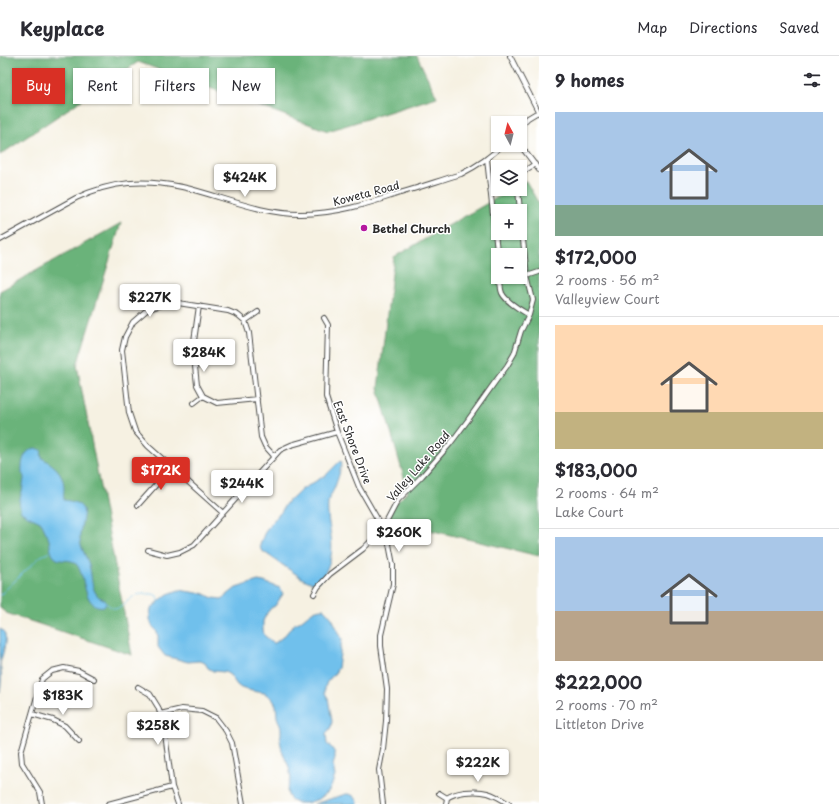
<!DOCTYPE html>
<html lang="en">
<head>
<meta charset="utf-8">
<style>
  :root { --surface:#fff; --page:#f2f2f3; --text:#2b2b33; --muted:#7c7c81; --line:#e1e1e2; --accent:#d93025 }
  body { margin:0; font-family:"Playpen Sans",sans-serif; background:var(--page); color:var(--text); height:100vh; display:flex; flex-direction:column; font-size:15px; white-space:nowrap }
  * { box-sizing:border-box; margin:0 }
  p { font-size:13px; color:var(--muted) }
  .icon { flex:none; width:22px; height:22px; fill:none; stroke:currentColor; stroke-width:2; stroke-linecap:round; stroke-linejoin:round }
  .map { position:relative; flex:1; overflow:hidden }
  .panel { display:flex; flex-direction:column; background:var(--surface); width:300px }
  .panel>* { flex:none }
  .top-card { position:absolute; left:12px; top:12px; width:380px; height:36px; display:flex; gap:8px }
  .needle { width:26px; rotate:353deg }
  .tools { position:absolute; left:491px; top:60px; display:grid; gap:8px }
  .tools a { display:grid; place-items:center; width:36px; height:36px; border-radius:0px; background:var(--surface); box-shadow:0 1px 3px #0004; font-size:20px }
  .price { position:absolute; translate:-50% -34px; padding:0 9px; border-radius:4px; background:#fff; color:#222; font-size:13px; line-height:26px; filter:drop-shadow(0 1px 2px #0008) }
  .price::after { content:''; position:absolute; left:50%; top:24px; width:12px; height:9px; margin-left:-6px; background:inherit; clip-path:polygon(0 0,100% 0,50% 100%) }
  .price.current { background:var(--accent); color:#fff }
  ul { padding:0; list-style:none }
  li { display:grid; align-content:center; gap:8px; height:212px; padding:0 16px }
  li+li { border-top:1px solid var(--line) }
  li span { display:grid; place-items:center; height:124px; border-radius:0px; color:#555 }
  li>.icon { margin-inline-start:auto }
  span .icon { width:72px; height:72px; fill:#fffc; stroke-width:1 }
  li b { font-size:17px }
  h2 { display:flex; justify-content:space-between; align-items:center; height:48px; padding:0 16px; font-size:17px }
  .chip { padding:0 14px; border-radius:0px; background:var(--surface); box-shadow:0 1px 3px #0004; font-size:14px; line-height:36px }
  .chip.current { background:var(--accent); color:#fff }
  header { display:flex; align-items:center; gap:24px; box-sizing:border-box; height:56px; padding:0 20px; background:var(--surface); border-bottom:1px solid var(--line) }
  header strong { font-size:19px }
  nav { display:flex; gap:22px; margin-inline-start:auto; font-size:14px }
  main { display:flex; flex:1; min-height:0 }
  .map>svg:first-child { display:block }
  .forest { fill:#6bb37a; stroke:#4b6f52; fill-rule:evenodd }
  .water { fill:#70c0ec; stroke:#4e768c }
  .lines { fill:none; stroke-linecap:round; stroke-linejoin:round }
  .stream { stroke:#70c0ec; stroke-width:1 }
  .minor-casing { stroke:#494946; stroke-width:6 }
  .minor { stroke:#fff; stroke-width:4 }
  .poi-dot { fill:#b5179e; stroke:#fff; stroke-width:1.5 }
  .labels { text-anchor:middle; dominant-baseline:central; stroke-width:3; stroke-linejoin:round; paint-order:stroke }
  .street-label { font-size:11px; fill:#2b2b2b; stroke:#fff }
  .poi-label { font-size:11px; font-weight:bold; fill:#2b2b2b; stroke:#fff; text-anchor:start }
</style>
</head>
<body>
<header>
<strong>Keyplace</strong>
<nav><a>Map</a><a>Directions</a><a>Saved</a></nav>
</header>
<main>
<div class="map">
<svg width="539" height="748" viewBox="0 0 539 748">
  <rect width="100%" height="100%" fill="#fff"/>
  <filter id="ink" filterUnits="userSpaceOnUse"><feTurbulence type="fractalNoise" baseFrequency=".025" numOctaves="2"/><feDisplacementMap in="SourceGraphic" scale="8" xChannelSelector="R" yChannelSelector="G"/><feConvolveMatrix kernelMatrix="1 2 1 2 8 2 1 2 1" color-interpolation-filters="sRGB"/></filter>
  <filter id="wash" filterUnits="userSpaceOnUse"><feTurbulence type="fractalNoise" baseFrequency=".012" numOctaves="4" result="noise"/><feDisplacementMap in="SourceGraphic" scale="16" xChannelSelector="R" yChannelSelector="G"/><feGaussianBlur stdDeviation="0.9" result="paint"/><feColorMatrix in="noise" values="0 0 0 0 0 0 0 0 0 0 0 0 0 0 0 0 0 1.4 0 .05"/><feComposite in="paint" operator="in"/></filter>
  <g filter="url(#wash)">
    <rect width="100%" height="100%" fill="#f6f1e2"/>
    <path class="forest" d="M0 0H417L437 41 328 75 138 6 0 99Z
      M526 125 539 148V500L387 464 391 452 408 435 378 332 394 201 512 133H520V128ZM498 155H520V177H498ZM498 199H520V221H498Z
      M121 167 77 309 132 599 6 557 0 552V235Z"/>
    <path class="water" d="M35 392C45 394 40 396 42 402 55 410 63 416 64 431 64 436 63 440 64 444 70 445 79 446 83 453 85 457 80 474 80 480 79 492 88 501 90 513 92 522 91 531 97 539 99 542 103 542 105 544L106 547 105 550C83 555 86 521 77 509 72 502 64 506 57 503 49 499 51 488 48 481 46 476 43 472 42 467 35 463 28 461 21 456 17 443 22 441 23 429 23 427 24 425 24 423 24 420 23 419 22 417 21 406 24 394 35 392Z
      M340 405 342 406C341 413 337 426 334 433 332 438 328 442 328 447 326 473 339 488 326 515 322 522 321 525 313 527L303 523 261 494 260 489 264 478 270 468 282 455 284 450 288 445 293 442 301 434 326 419Z
      M258 525 264 526 280 532 283 538 275 550 271 552 267 557 263 565V573L264 579 273 587H275C278 584 282 582 285 579 288 576 290 572 293 569 295 567 296 568 299 566 307 561 313 552 324 553L332 562 342 583 338 612 335 617 327 626 325 631V637L328 642 330 654 332 665 331 671 326 678 327 688 331 691 335 697V703L333 709 335 720 331 731 328 736 319 743 307 747H296L291 744 288 739 287 734 291 723 289 711 282 695 280 684 281 678V672L277 661 276 649 273 644 269 640 264 637 247 634 241 632 237 629 230 619 225 616 213 615 208 612 205 607 199 605 188 606 165 600 158 591V580L156 574 152 570 150 564V559L151 553 164 541 168 538 179 534 197 537H202L213 542 222 543 236 532Z
      M0 573C11 577 2 599 0 608 0 611 1 611 1 614 2 621 1 629 0 636Z
      M346 738C352 738 355 740 358 746V748H314Z"/>
    <g class="lines">
      <path class="stream" d="M0 539 41 500 50 496
        M106 547C119 560 123 547 133 541 137 538 141 538 145 538 150 538 153 537 157 540L159 545"/>
    </g>
  </g>
  <g filter="url(#ink)">
    <g class="lines">
      <defs>
        <path id="minor" d="M510 0 539 57
          M520 70 528 62 538 56
          M520 89 539 114
          M487 103 498 204
          M520 119 524 115 535 108
          M518 133 520 155
          M0 184 76 142C112 125 144 123 182 131 222 140 259 158 300 158 335 158 368 148 400 137 421 131 441 124 461 118 477 110 490 102 502 89
          M527 220 539 216
          M500 221C500 226 500 232 502 237 506 246 521 254 529 259
          M199 250 193 292 197 329 203 340 217 347 257 343
          M324 262 328 269 326 341 337 376 359 431 382 471 389 488 393 509V528L381 579V590L387 633 386 665 383 693 379 714 383 748
          M245 265 258 256
          M194 347 203 340
          M138 449 172 411
          M223 457 148 390 135 375 129 357 122 294 125 281 133 266 148 253 165 248 178 247 228 255 238 259 245 265 249 277 261 381 265 390 274 400
          M148 494 167 499 180 496 194 489 280 394 291 389 337 376
          M314 538 318 531 330 518 363 493 375 481 387 465 398 444 422 420 450 388 468 364 495 326 507 310 514 298 521 275 529 259 533 244 527 220 520 157
          M138 631 150 638 158 651 164 670 172 731 178 748
          M32 658 53 664 65 670 79 685
          M160 658 182 653 202 655 216 662 226 675 232 687 243 748
          M439 737 447 742
          M42 748 40 736 22 707 21 696 42 623 52 615 64 612 79 615 94 623
          M108 748 172 731
          M446 748 447 742C452 738 458 737 465 736 485 734 492 737 509 748"/>
      </defs>
      <use href="#minor" class="minor-casing"/>
      <use href="#minor" class="minor"/>
    </g>
  </g>
  <circle class="poi-dot" cx="364" cy="172" r="4"/>
  <g class="labels">
    <g class="street-label">
      <text transform="translate(366 137) rotate(-15)">Koweta Road</text>
      <text transform="translate(353 386) rotate(69)">East Shore Drive</text>
      <text transform="translate(418 410) rotate(-49)">Valley Lake Road</text>
    </g>
    <g class="poi-label">
      <text x="372" y="172">Bethel Church</text>
    </g>
  </g>
</svg>
<div class="tools">
<a><svg class="needle" viewBox="-14 -14 28 28"><path d="M0-13l5 13h-10z" fill="#e53935"/><path d="M0 13l5-13h-10z" fill="#7c7c81"/></svg></a>
<a><svg class="icon" aria-label="layers" viewBox="0 0 24 24"><path d="M12 4l9 5-9 5-9-5zM3 14l9 5 9-5"/></svg></a>
<a>+</a>
<a>−</a>
</div>
<b class="price" style="left:245px;top:142px">$424K</b>
<b class="price" style="left:150px;top:262px">$227K</b>
<b class="price" style="left:204px;top:317px">$284K</b>
<b class="price current" style="left:161px;top:435px">$172K</b>
<b class="price" style="left:242px;top:448px">$244K</b>
<b class="price" style="left:399px;top:497px">$260K</b>
<b class="price" style="left:63px;top:660px">$183K</b>
<b class="price" style="left:158px;top:690px">$258K</b>
<b class="price" style="left:478px;top:727px">$222K</b>
<div class="top-card">
<a class="chip current">Buy</a>
<a class="chip">Rent</a>
<a class="chip">Filters</a>
<a class="chip">New</a>
</div>
</div>
<section class="panel">
<h2>9 homes<svg class="icon" aria-label="filters" viewBox="0 0 24 24"><path d="M4 7h16M4 17h16"/><circle cx="9" cy="7" r="2"/><circle cx="15" cy="17" r="2"/></svg></h2>
<ul>
<li><span style="background:linear-gradient(#a9c7e8 75%,#7fa58c 0)"><svg class="icon" aria-label="home" viewBox="0 0 24 24"><path d="M3 11l9-7 9 7M6 9v11h12V9"/></svg></span><div><b>$172,000</b><p>2 rooms · 56 m²</p><p>Valleyview Court</p></div></li>
<li><span style="background:linear-gradient(#ffd9b3 70%,#c2b280 0)"><svg class="icon" aria-label="home" viewBox="0 0 24 24"><path d="M3 11l9-7 9 7M6 9v11h12V9"/></svg></span><div><b>$183,000</b><p>2 rooms · 64 m²</p><p>Lake Court</p></div></li>
<li><span style="background:linear-gradient(#a9c7e8 60%,#b9a48a 0)"><svg class="icon" aria-label="home" viewBox="0 0 24 24"><path d="M3 11l9-7 9 7M6 9v11h12V9"/></svg></span><div><b>$222,000</b><p>2 rooms · 70 m²</p><p>Littleton Drive</p></div></li>
</ul>
</section>
</main>
</body>
</html>
